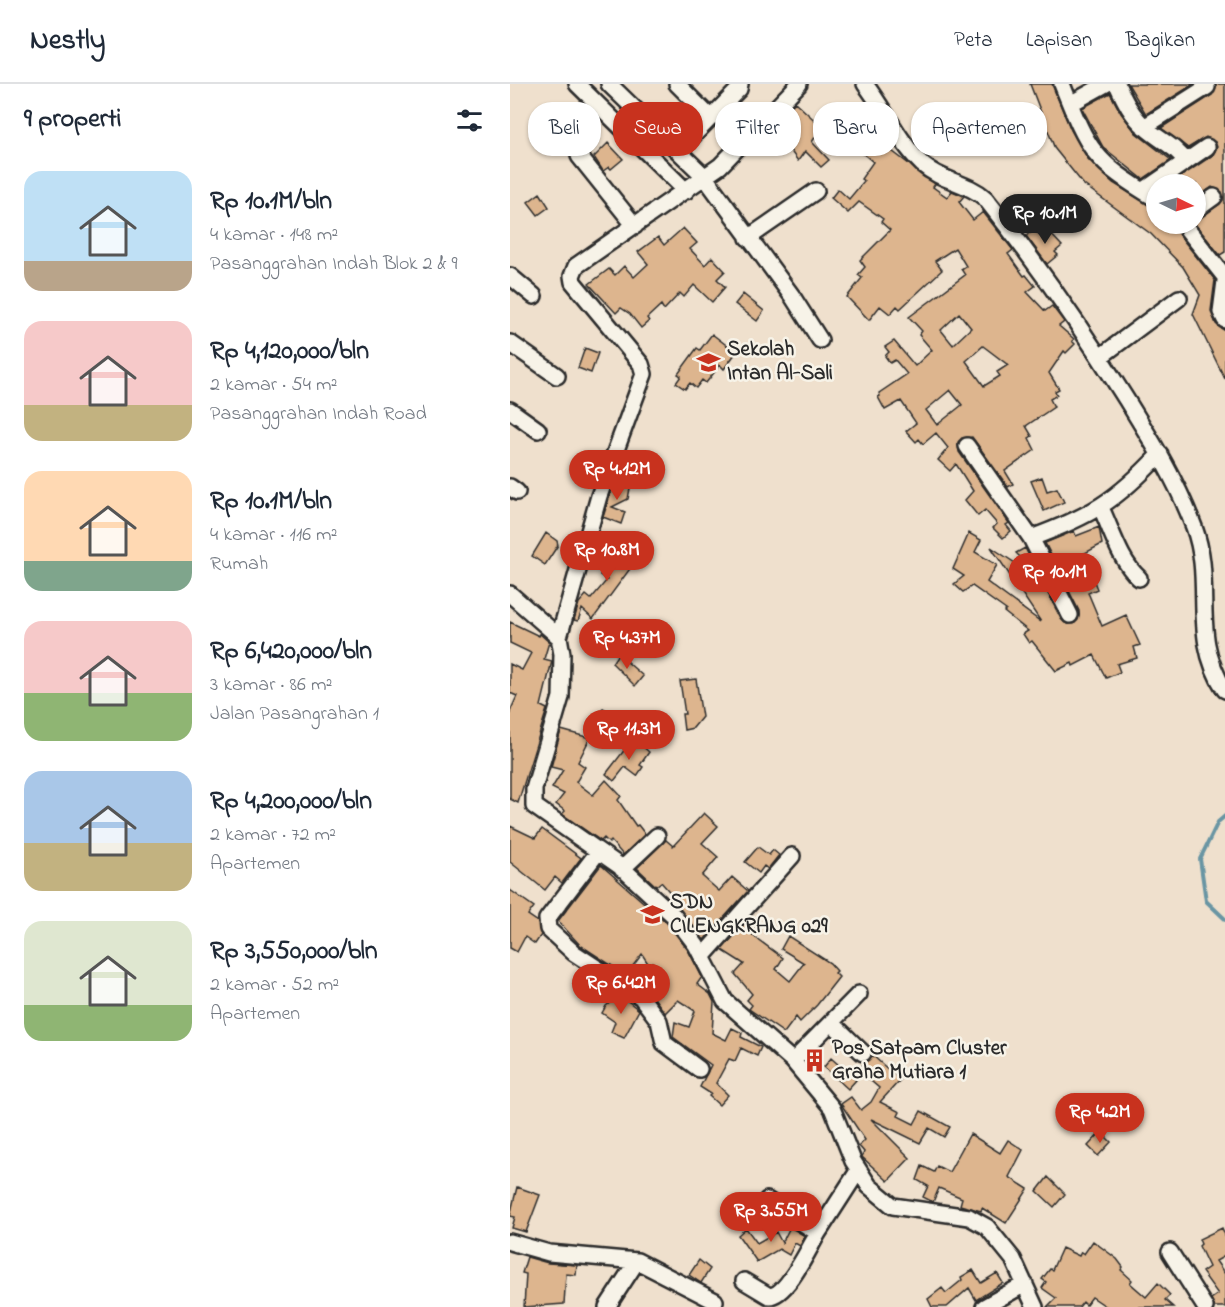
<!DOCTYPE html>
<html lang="id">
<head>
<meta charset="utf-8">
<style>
  :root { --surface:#fff; --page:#f6f6f7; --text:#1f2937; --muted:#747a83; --line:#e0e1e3; --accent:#c8321e }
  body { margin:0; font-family:"Indie Flower",sans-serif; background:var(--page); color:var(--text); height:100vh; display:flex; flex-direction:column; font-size:22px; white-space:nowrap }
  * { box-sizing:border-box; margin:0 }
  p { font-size:20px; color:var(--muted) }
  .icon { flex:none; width:33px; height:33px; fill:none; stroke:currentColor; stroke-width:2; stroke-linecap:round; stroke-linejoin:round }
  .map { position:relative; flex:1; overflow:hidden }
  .drawer { display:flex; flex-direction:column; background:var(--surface); width:510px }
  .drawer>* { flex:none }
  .top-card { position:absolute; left:18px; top:18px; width:570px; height:54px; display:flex; gap:12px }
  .needle { width:39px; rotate:95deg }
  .fabs { position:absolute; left:636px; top:90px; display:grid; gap:12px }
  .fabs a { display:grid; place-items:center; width:60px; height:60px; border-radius:50%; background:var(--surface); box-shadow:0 2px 4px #0004; font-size:30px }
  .price { position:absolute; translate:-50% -51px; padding:0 14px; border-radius:21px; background:var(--accent); color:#fff; font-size:20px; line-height:39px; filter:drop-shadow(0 2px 3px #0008) }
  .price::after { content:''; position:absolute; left:50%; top:36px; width:18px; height:14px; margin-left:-9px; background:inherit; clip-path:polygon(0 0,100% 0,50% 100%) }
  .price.selected { background:#222; color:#fff }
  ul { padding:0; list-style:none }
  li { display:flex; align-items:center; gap:18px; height:150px; padding:0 24px }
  li span { display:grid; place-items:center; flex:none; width:168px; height:120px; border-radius:18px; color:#555 }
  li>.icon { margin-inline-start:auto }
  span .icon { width:72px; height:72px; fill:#fffc; stroke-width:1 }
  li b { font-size:26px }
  h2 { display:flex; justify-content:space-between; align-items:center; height:72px; padding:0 24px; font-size:26px }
  .chip { padding:0 21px; border-radius:24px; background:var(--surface); box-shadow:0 2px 4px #0004; font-size:21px; line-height:54px }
  .chip.selected { background:var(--accent); color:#fff }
  header { display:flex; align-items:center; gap:36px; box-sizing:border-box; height:84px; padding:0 30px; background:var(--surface); border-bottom:2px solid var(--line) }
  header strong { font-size:28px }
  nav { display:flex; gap:33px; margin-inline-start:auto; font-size:21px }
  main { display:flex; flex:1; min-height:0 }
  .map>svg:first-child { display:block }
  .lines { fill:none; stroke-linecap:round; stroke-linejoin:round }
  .stream { stroke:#6995a3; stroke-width:4 }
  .building { fill:#ddb58e; stroke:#2b2b2b; stroke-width:1.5; fill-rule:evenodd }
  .minor-casing { stroke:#2b2b2b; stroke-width:20 }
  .minor { stroke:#f7f3e8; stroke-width:15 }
  .labels { text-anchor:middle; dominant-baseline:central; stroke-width:5; stroke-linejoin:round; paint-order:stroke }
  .poi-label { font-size:21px; font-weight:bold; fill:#2b2b2b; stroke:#f7f3e8; text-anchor:start }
</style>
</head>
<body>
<header>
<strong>Nestly</strong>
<nav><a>Peta</a><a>Lapisan</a><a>Bagikan</a></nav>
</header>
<main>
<section class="drawer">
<h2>9 properti<svg class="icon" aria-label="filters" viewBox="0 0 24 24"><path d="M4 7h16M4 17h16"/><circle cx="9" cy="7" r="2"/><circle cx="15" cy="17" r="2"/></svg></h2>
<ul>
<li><span style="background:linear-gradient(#bfe0f5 75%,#b9a48a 0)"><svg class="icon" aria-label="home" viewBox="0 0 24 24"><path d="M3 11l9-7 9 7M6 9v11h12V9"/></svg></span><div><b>Rp 10.1M/bln</b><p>4 kamar · 148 m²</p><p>Pasanggrahan Indah Blok 2 &amp; 9</p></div></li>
<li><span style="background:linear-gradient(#f6c9c9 70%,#c2b280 0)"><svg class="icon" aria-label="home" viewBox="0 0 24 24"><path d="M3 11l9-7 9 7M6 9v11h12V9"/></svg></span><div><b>Rp 4,120,000/bln</b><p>2 kamar · 54 m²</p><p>Pasanggrahan Indah Road</p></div></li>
<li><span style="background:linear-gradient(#ffd9b3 75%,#7fa58c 0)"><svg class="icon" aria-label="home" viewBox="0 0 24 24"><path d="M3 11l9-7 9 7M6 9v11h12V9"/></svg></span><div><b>Rp 10.1M/bln</b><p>4 kamar · 116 m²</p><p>Rumah</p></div></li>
<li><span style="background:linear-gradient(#f6c9c9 60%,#8fb573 0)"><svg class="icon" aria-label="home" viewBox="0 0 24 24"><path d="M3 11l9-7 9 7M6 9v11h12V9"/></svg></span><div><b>Rp 6,420,000/bln</b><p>3 kamar · 86 m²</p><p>Jalan Pasangrahan 1</p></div></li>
<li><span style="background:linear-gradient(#a9c7e8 60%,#c2b280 0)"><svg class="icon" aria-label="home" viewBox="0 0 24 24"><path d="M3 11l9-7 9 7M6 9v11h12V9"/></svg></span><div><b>Rp 4,200,000/bln</b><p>2 kamar · 72 m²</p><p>Apartemen</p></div></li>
<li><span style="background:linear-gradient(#dfe7d0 70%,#8fb573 0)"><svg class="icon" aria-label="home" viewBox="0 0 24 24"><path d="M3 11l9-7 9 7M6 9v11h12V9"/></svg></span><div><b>Rp 3,550,000/bln</b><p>2 kamar · 52 m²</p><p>Apartemen</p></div></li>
</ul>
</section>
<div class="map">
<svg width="715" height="1223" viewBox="0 0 715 1223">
  <rect width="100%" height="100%" fill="#efe0cd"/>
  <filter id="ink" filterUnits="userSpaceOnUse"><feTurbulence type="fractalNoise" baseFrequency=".0167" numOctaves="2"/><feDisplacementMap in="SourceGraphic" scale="12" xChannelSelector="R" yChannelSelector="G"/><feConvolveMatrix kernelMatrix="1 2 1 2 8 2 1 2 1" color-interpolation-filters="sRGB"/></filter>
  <g filter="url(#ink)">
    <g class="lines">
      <path class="stream" d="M715 732 708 738 690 775 696 817 715 835"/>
    </g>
    <path class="building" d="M520 0H542L561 46 578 75 603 99 646 125V140H663L665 146 705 196 701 227 706 240 715 247V295L683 230 690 211 673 183 641 150 574 101 545 65Z
      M618 0H684L636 30Z
      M706 0H715V168L710 171 685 140 686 136 710 120 713 116 712 108 702 103 686 114V100H660L703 71 707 63 705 58 696 53 678 64 651 44 702 11Z
      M600 9 611 29 626 49 661 76 633 95 593 63 572 24Z
      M285 18 312 43 302 58 319 76 311 83 295 67 288 77 268 50 277 38 272 32Z
      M355 24 365 34 359 39 372 53 376 49 383 60 378 64 425 100 423 103 437 113 442 107 454 112 449 118 463 136 473 128 503 166 498 170 514 192 516 191 525 202 517 208 535 227 542 222 554 238 549 242 564 255 562 257 565 260 556 269 554 267 539 289 549 305 545 307 547 311 540 315 544 323 516 342 522 352 519 354 525 366 495 387 503 400 498 403 462 353 452 354 448 358 449 368 499 439 496 441 501 447 493 454 483 444 487 440 475 426 468 432 455 416 463 407 446 380 440 387 428 376 438 364 426 349 413 360 409 355 406 358 396 347 406 339 391 317 375 326 368 313 370 312 369 309 397 290 385 276 380 279 375 272 379 268 375 263 384 257 405 282 422 266 409 251 412 247 399 233 455 191 451 185 456 182 445 164 425 177 432 186 390 225 387 222 380 230 370 222 359 236 337 213 352 194 348 191 355 183 350 176 380 146 371 138 373 135 349 118 338 129 321 114 328 105 339 115 354 97 351 95 363 78 337 56 335 59 328 50ZM449 229 461 244 443 261 431 246ZM473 262 498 281 487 288 490 292 474 302 456 277ZM440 306 452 321 427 341 416 326Z
      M98 59 113 75 101 85 99 83 93 87 84 73Z
      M30 109 39 123 28 131 18 118Z
      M173 144 187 159 180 165 195 181 202 173 215 187 207 195 215 203 202 218 184 201 174 213 170 209 154 226 151 221 137 234 139 237 131 244 120 230 111 224 106 229 79 200 99 185 105 191 114 182 124 193 138 180 128 168 148 153 154 161Z
      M523 146 533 153 539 148 552 162 545 168 548 171 537 180 516 152Z
      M233 210 254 227 247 237 225 220Z
      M202 250 224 267 225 270 214 285 210 281 196 299 192 296 186 304 180 299 175 305 166 299 171 292 168 290 187 264 190 266Z
      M75 264 88 269 81 289 68 284Z
      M532 393 537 407 547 404 554 418 534 427 521 397Z
      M105 396 121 399 118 415 102 423 115 428 111 440 93 433Z
      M589 443 592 460 573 470 587 505 578 509 579 511 592 542 616 531 630 561 624 563 627 574 607 580 610 588 596 594 584 571 563 582 562 579 546 587 522 557 519 559 513 550 518 547 494 528 496 526 462 502 453 508 444 500 454 492 443 485 459 449 471 456 465 468 487 481 477 498 531 538 481 463 520 489 523 486 506 469 515 464 551 535 555 539 564 540 568 536 569 527 535 459 564 447 566 452Z
      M36 449 47 457 48 461 35 481 22 472Z
      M105 462 125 478 83 535 72 525 68 537 64 536 69 519 76 511 81 515 97 496 90 491 93 486 90 483Z
      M0 538 29 552 30 550 39 558 34 575 42 577 31 622 37 625 8 719 0 715V628L7 612 0 609V580L12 586 21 569 0 559Z
      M108 570 133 592 125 602 102 579Z
      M186 595 192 633 183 644 174 646 172 630H175L170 597Z
      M93 624 110 634 104 647 86 636Z
      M51 646 80 654 68 678 75 683 66 698 83 711 96 696 111 712 108 716 126 742 128 741 135 750 113 771 101 757 99 759 94 754 91 757 52 730 55 727 46 720 54 710 42 704 53 686 41 683Z
      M129 659 139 668 130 681 133 683 127 692 115 683 104 697 96 690 119 660 124 664Z
      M194 729 208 742 192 759 208 773 192 792 209 807 222 793 238 807 194 856 163 818 165 814 151 798 146 802 127 784 156 756 163 762Z
      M0 742 25 754 32 745 71 774 52 799 45 793 35 806 0 778Z
      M248 763 259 771 263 766 269 771 258 785 254 782 249 789 235 778Z
      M91 781 157 839 178 866 192 893 187 900 200 910 204 918 202 949 216 956 222 944 232 949 231 953 251 963 247 972 231 964 225 977 219 975 206 999 218 1011 209 1021 199 1012 201 1010 190 1003 201 981 163 953 165 938 179 943 185 927 168 916 155 929 139 907 152 890 142 878 139 881 132 870 116 891 70 861 48 837Z
      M0 806 24 823 18 831 28 838 31 851 25 860 15 853 7 868 0 864Z
      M237 837 247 844 242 851 273 874 266 885 280 897 294 879 271 865 278 852 320 879 327 887 325 889 329 893 307 921 290 938 286 933 274 949 239 925 242 921 237 916 242 910 225 890 234 880 212 866 210 868Z
      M110 911 129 926 114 954 101 948 105 938 92 929 96 922Z
      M362 971 390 996 370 1018 390 1028 388 1032 404 1040 411 1027 440 1043 434 1053 419 1044 410 1059 361 1035 400 1074 378 1097 352 1073 354 1068 349 1062 355 1056 331 1020 341 1013 351 1026 361 1018 369 1004 348 986Z
      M321 974 346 996 338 1005 314 983Z
      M591 1048 601 1058 588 1072 578 1062Z
      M460 1050 490 1069 498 1056 513 1066 499 1093 518 1105 496 1139 472 1124 471 1127 450 1121 452 1114 429 1104 423 1118 413 1113 418 1102 407 1096 412 1082 424 1088 427 1082 439 1088Z
      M538 1093 555 1110 544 1123 527 1107Z
      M7 1103 30 1111 16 1148 2 1144 5 1133 0 1132Z
      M280 1143 295 1152 290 1162 285 1159 279 1171 269 1165 247 1178 228 1151 236 1144 247 1159 266 1148 272 1159Z
      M712 1144 715 1151V1172L706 1177 715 1190V1223H705L701 1215 708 1210 692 1188 699 1183 689 1162 691 1160 689 1155Z
      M583 1157 607 1175 613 1183 611 1186 622 1196 620 1199 636 1213 648 1199 660 1211 655 1216 663 1223H597L582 1213 576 1221 573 1218 569 1223H537L546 1214 532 1204 536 1198 532 1195 540 1185 542 1186 552 1164 569 1172 571 1168 574 1170Z
      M17 1173 38 1179 67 1181 66 1191 56 1190 54 1220 14 1223 16 1190 12 1189Z
      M189 1176 200 1185 191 1199 179 1191Z
      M463 1186 471 1199 487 1189 493 1199 466 1216 459 1204 437 1223H422L418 1215 432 1204 436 1209 452 1196 451 1193Z"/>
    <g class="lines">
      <defs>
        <path id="minor" d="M67 0 176 107
          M99 0 194 92 282 212 310 256
          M167 0 201 34
          M355 0C375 26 389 58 413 81 431 97 457 98 475 114 526 178 573 246 616 315 642 357 667 397 684 443 705 500 679 551 715 606
          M552 0C579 68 583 77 646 115
          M607 0C614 16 622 32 636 44 649 56 666 62 676 78
          M560 20 596 0
          M634 43 697 3
          M168 67 229 5 230 0
          M69 72 125 142
          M633 107 697 63
          M686 126 704 113
          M673 140 715 193
          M238 154 306 107
          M0 192 24 212
          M715 197 711 228 715 236
          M0 259 47 292
          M590 273 669 214
          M0 326 28 346
          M457 362 521 454
          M0 403 7 408
          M591 424C602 447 610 477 629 494
          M0 510 49 553 52 570 51 613 24 705V722L111 783 164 832 186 861 215 917 283 977 322 1024 343 1077 359 1102 383 1122 459 1133 477 1143 503 1175 525 1223
          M560 531 521 454C581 432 606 417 650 370
          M49 553 89 412 134 290 131 280 63 198 62 192 66 182 210 82 289 0
          M88 768 37 835 38 845 64 869 131 913 149 937 154 959 189 985
          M112 785 147 752
          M192 873 282 772
          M322 939 353 969
          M283 977 349 910
          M257 1116 308 1149 348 1087
          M0 1158 39 1169 127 1177 205 1217
          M660 1168 695 1223
          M234 1197 259 1212C277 1212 299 1164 308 1149
          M97 1223 127 1177
          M474 1223 515 1200"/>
      </defs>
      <use href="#minor" class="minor-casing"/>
      <use href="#minor" class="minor"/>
    </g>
  </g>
  <defs>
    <symbol id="school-bare" viewBox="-9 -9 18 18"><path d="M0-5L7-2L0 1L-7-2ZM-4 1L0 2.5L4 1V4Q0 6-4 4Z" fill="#c8321e" stroke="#f7f3e8" stroke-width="2.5" paint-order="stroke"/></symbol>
    <symbol id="building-bare" viewBox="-9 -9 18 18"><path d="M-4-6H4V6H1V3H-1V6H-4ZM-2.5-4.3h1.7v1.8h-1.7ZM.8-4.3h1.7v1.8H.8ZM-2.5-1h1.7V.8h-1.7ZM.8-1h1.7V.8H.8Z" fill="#c8321e" stroke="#f7f3e8" stroke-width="2.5" paint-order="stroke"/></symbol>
  </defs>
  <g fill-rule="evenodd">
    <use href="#school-bare" x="182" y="262" width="33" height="33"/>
    <use href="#school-bare" x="126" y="814" width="33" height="33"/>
    <use href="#building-bare" x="288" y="960" width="33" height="33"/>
  </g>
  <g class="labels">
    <g class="poi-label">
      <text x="217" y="266">Sekolah<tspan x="217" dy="24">Intan Al-Sali</tspan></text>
      <text x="160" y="819">SDN<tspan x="160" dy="24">CILENGKRANG 029</tspan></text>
      <text x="322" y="965">Pos Satpam Cluster<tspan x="322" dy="24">Graha Mutiara 1</tspan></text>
    </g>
  </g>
</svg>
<div class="fabs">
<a><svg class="needle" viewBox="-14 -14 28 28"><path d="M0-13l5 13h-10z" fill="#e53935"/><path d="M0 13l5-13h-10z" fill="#747a83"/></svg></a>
</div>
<b class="price selected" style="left:535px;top:161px">Rp 10.1M</b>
<b class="price" style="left:107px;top:417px">Rp 4.12M</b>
<b class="price" style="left:97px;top:498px">Rp 10.8M</b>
<b class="price" style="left:545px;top:520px">Rp 10.1M</b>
<b class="price" style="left:117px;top:586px">Rp 4.37M</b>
<b class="price" style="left:119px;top:677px">Rp 11.3M</b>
<b class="price" style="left:111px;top:931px">Rp 6.42M</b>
<b class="price" style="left:590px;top:1060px">Rp 4.2M</b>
<b class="price" style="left:261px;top:1159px">Rp 3.55M</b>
<div class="top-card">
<a class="chip">Beli</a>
<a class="chip selected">Sewa</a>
<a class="chip">Filter</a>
<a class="chip">Baru</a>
<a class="chip">Apartemen</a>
</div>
</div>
</main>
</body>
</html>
